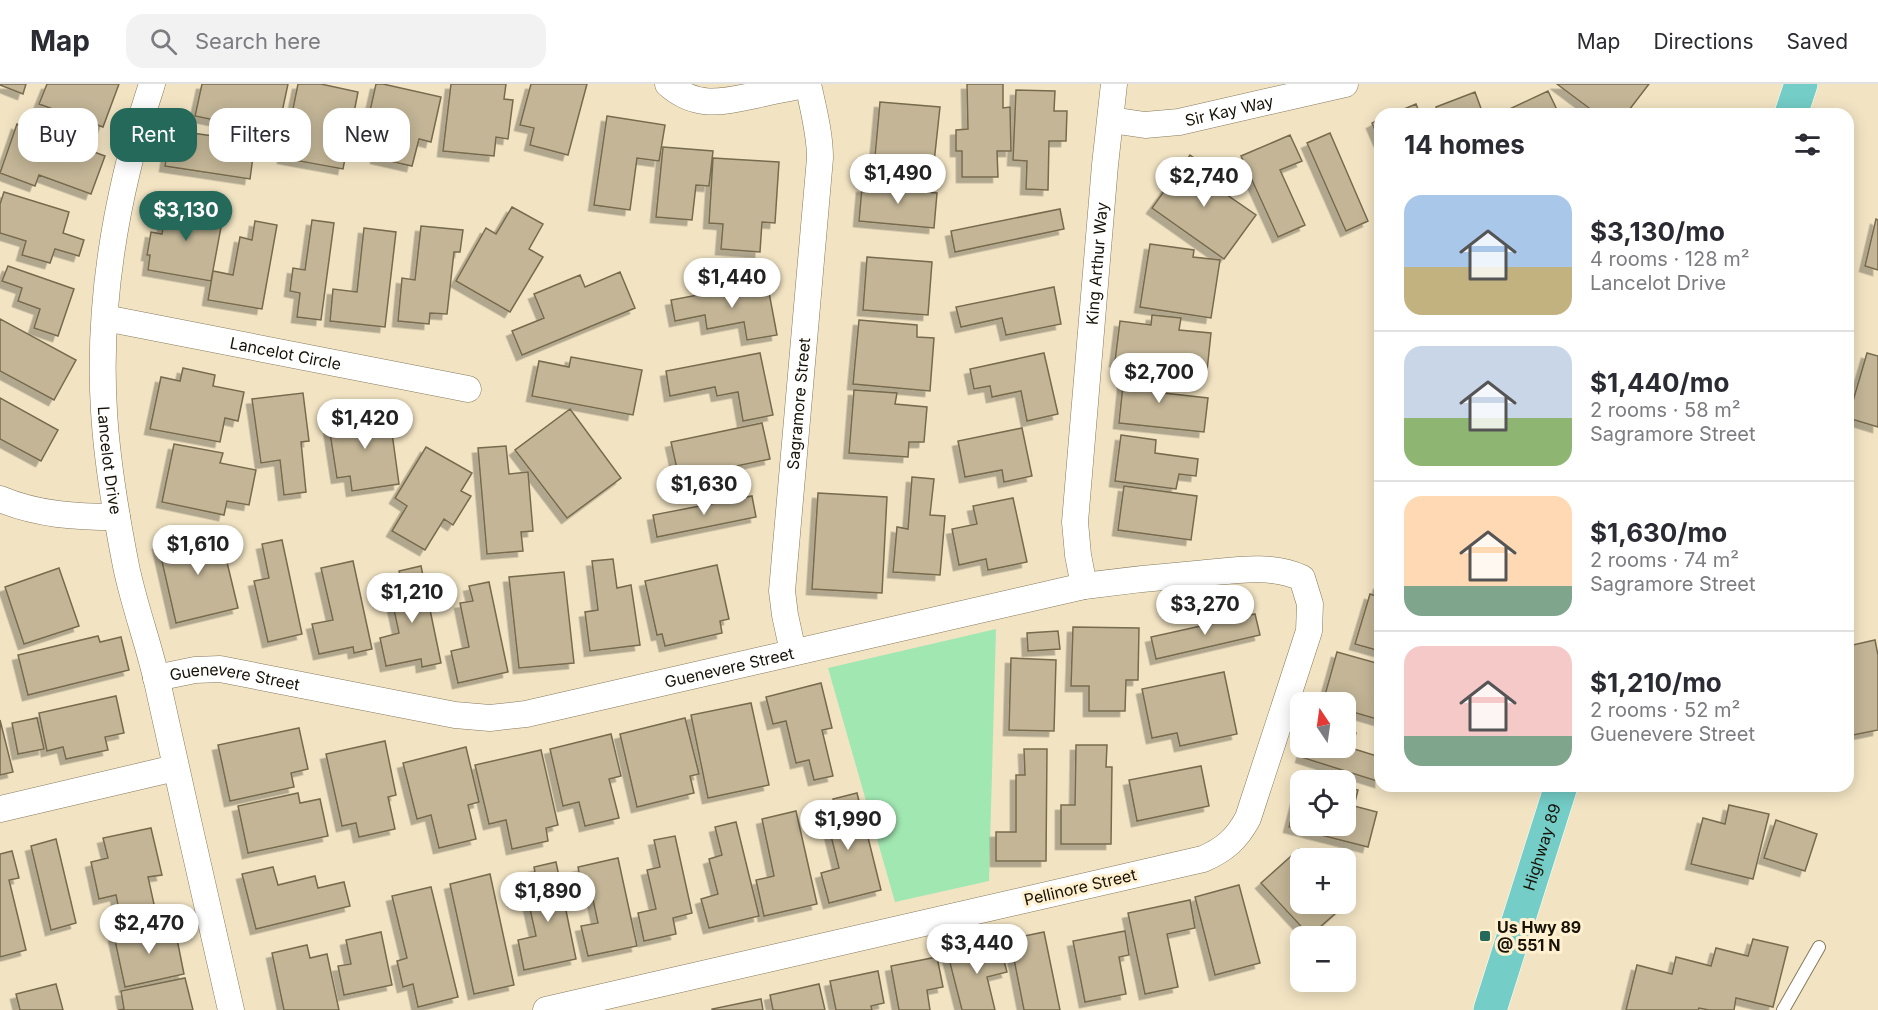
<!DOCTYPE html>
<html lang="en">
<head>
<meta charset="utf-8">
<style>
  :root { --surface:#fff; --page:#f2f2f3; --text:#2b2b33; --muted:#7c7c81; --line:#e1e1e2; --accent:#25695a }
  body { margin:0; font-family:Inter,sans-serif; background:var(--page); color:var(--text); height:100vh; display:flex; flex-direction:column; font-size:22px; white-space:nowrap }
  * { box-sizing:border-box; margin:0 }
  p { font-size:20px; color:var(--muted) }
  .icon { flex:none; width:33px; height:33px; fill:none; stroke:currentColor; stroke-width:2; stroke-linecap:round; stroke-linejoin:round }
  .map { position:relative; flex:1; overflow:hidden }
  .panel { position:absolute; left:1374px; top:24px; width:480px; height:684px; display:flex; flex-direction:column; background:var(--surface); border-radius:18px; box-shadow:0 3px 15px #0003 }
  .panel>* { flex:none }
  .banner { position:absolute; left:18px; top:24px; width:570px; height:54px; display:flex; gap:12px }
  .needle { width:39px; rotate:347deg }
  .buttons { position:absolute; left:1290px; top:608px; display:grid; gap:12px }
  .buttons a { display:grid; place-items:center; width:66px; height:66px; border-radius:12px; background:var(--surface); box-shadow:0 3px 15px #0003; font-size:30px }
  .price { position:absolute; translate:-50% -51px; padding:0 14px; border-radius:21px; background:#fff; color:#222; font-size:20px; line-height:39px; filter:drop-shadow(0 2px 3px #0008) }
  .price::after { content:''; position:absolute; left:50%; top:36px; width:18px; height:14px; margin-left:-9px; background:inherit; clip-path:polygon(0 0,100% 0,50% 100%) }
  .price.active { background:var(--accent); color:#fff }
  ul { padding:0; list-style:none }
  li { display:flex; align-items:center; gap:18px; height:150px; padding:0 30px }
  li+li { border-top:2px solid var(--line) }
  li span { display:grid; place-items:center; flex:none; width:168px; height:120px; border-radius:18px; color:#555 }
  li>.icon { margin-inline-start:auto }
  span .icon { width:72px; height:72px; fill:#fffc; stroke-width:1 }
  li b { font-size:26px }
  h2 { display:flex; justify-content:space-between; align-items:center; height:72px; padding:0 30px; font-size:26px }
  .pill { padding:0 21px; border-radius:18px; background:var(--surface); box-shadow:0 3px 15px #0003; font-size:21px; line-height:54px }
  .pill.active { background:var(--accent); color:#fff }
  header { display:flex; align-items:center; gap:36px; box-sizing:border-box; height:84px; padding:0 30px; background:var(--surface); border-bottom:2px solid var(--line) }
  header strong { font-size:28px }
  nav { display:flex; gap:33px; margin-inline-start:auto; font-size:21px }
  .search { width:420px; height:54px; background:var(--page); display:flex; align-items:center; gap:15px; box-sizing:border-box; padding:0 21px; border-radius:18px; color:var(--muted); font-size:22px }
  .map>svg:first-child { display:block }
  .green { fill:#a1e7b2 }
  .building { fill:#c3b596; stroke:#776b4e; stroke-width:1.5; filter:url(#shadow) }
  .lines { fill:none; stroke-linecap:round; stroke-linejoin:round }
  .lane-casing { stroke:#86795b; stroke-width:14 }
  .street-casing { stroke:#86795b; stroke-width:27 }
  .primary-casing { stroke:#fff; stroke-width:34 }
  .lane { stroke:#fff; stroke-width:12 }
  .street { stroke:#fff; stroke-width:26 }
  .primary { stroke:#74cdc7; stroke-width:33 }
  .poi-dot { fill:#25695a; stroke:#fff1d0; stroke-width:2 }
  .labels { text-anchor:middle; dominant-baseline:central; stroke-width:6; stroke-linejoin:round; paint-order:stroke }
  .street-label { font-size:16px; fill:#171207; stroke:#fff1d0 }
  .poi-label { font-size:16px; font-weight:bold; fill:#171207; stroke:#fff1d0; text-anchor:start }
</style>
</head>
<body>
<header>
<strong>Map</strong>
<div class="search"><svg class="icon" aria-label="search" viewBox="0 0 24 24"><circle cx="10" cy="10" r="6"/><path d="M15 15l6 6"/></svg>Search here</div>
<nav><a>Map</a><a>Directions</a><a>Saved</a></nav>
</header>
<div class="map">
<svg width="1878" height="926" viewBox="0 0 1878 926">
  <defs>
    <filter id="shadow"><feDropShadow dx="-5.5" dy="5.5" stdDeviation="0" flood-color="#0004"/></filter>
  </defs>
  <rect width="100%" height="100%" fill="#f2e4c3"/>
  <path class="green" d="M996 545 989 797 895 818 828 584Z"/>
  <path class="building" d="M0 0H26L23 10 0 1Z
    M47 0H119L103 43 39 20Z
    M202 0H288L281 33 256 28 253 44 195 32Z
    M298 0H321L358 8 343 85 283 74Z
    M376 0H383L441 13 431 58 419 55 412 82 376 74 379 61 363 58Z
    M451 0H506L504 15 513 16 508 55 496 53 494 72 443 67Z
    M531 0H587L568 71 530 61 534 44 520 41Z
    M967 0H1003V24L1010 23 1011 67H997L998 93H962V67H956V46L968 45Z
    M1557 0H1649L1626 30H1597Z
    M1016 6 1055 7 1054 27H1067L1066 57H1049L1048 106 1026 105 1027 77 1013 76Z
    M1548 7 1559 30H1502L1501 29Z
    M1475 8 1483 30H1438L1436 23Z
    M880 18 940 23 933 88 874 83Z
    M1416 20 1420 30H1392Z
    M607 32 665 41 659 77 637 74 630 126 594 121Z
    M1380 35V58L1372 39Z
    M17 40 105 72 91 110 39 91 35 102 0 89Z
    M171 46 255 58 250 95 165 82Z
    M1330 49 1368 137 1346 147 1307 59Z
    M1290 51 1302 77 1280 86 1305 141 1278 153 1241 72Z
    M663 63 713 67 709 102 696 101 692 136 656 133Z
    M1190 71 1226 97 1220 106 1256 131 1224 175 1152 124Z
    M713 74 779 78 775 139 762 138 760 168 721 165 723 140 709 139Z
    M880 93 903 94 902 106 937 109 934 144 859 137 862 103 879 104Z
    M4 108 69 128 63 149 84 156 79 172 55 165 50 179 22 171 26 157 0 149V120Z
    M167 117 224 127 211 197 148 186 150 171H147L151 148 162 150Z
    M512 123 543 140 529 165 543 173 510 228 456 197 486 144 496 150Z
    M1060 125 1064 145 955 168 951 147Z
    M1876 135 1878 136V186L1865 182Z
    M312 136 334 139 321 236 297 233 300 209 290 207 293 184 305 186Z
    M255 137 277 141 262 225 208 216 213 187 233 191 240 153 252 156Z
    M421 142 463 146 460 168H454L447 230 430 229 429 240 398 237 402 194 415 196Z
    M364 144 396 148 385 243 330 237 333 205 357 208Z
    M1150 160 1194 166 1193 173 1220 176 1211 234 1140 223Z
    M867 173 932 178 928 231 863 226Z
    M8 182 74 205 58 252 34 244 40 225 18 217 22 204 2 197Z
    M620 188 635 224 522 271 512 247 544 234 534 210 580 191 585 203Z
    M767 198 777 251 747 256 744 238 707 245 705 231 675 237 671 216Z
    M1054 203 1061 240 1006 251 1002 234 961 243 956 223Z
    M1152 231 1181 234 1179 246 1211 249 1207 287 1115 277 1120 237 1151 241Z
    M0 235 76 276 54 316 0 287Z
    M859 236 917 241V253L934 254 930 307 853 300Z
    M760 269 773 331 743 337 738 308 717 312 715 303 670 312 666 287Z
    M1044 269 1058 330 1027 337 1021 307 992 313 990 302 974 305 970 285Z
    M1867 269 1878 272V343L1848 334Z
    M571 273 642 286 633 331 532 312 539 277 569 283Z
    M1125 282 1158 285 1155 308 1208 314 1204 348 1119 339Z
    M183 284 215 291 213 302 244 308 238 337 225 334 220 358 150 345 161 293 180 297Z
    M854 306 897 309 895 320 927 323 924 358H909L908 373 849 369Z
    M303 309 309 357 301 358 306 408 284 411 280 376 261 379 252 315Z
    M0 314 58 346 41 377 0 355Z
    M570 325 621 394 567 434 515 366Z
    M389 327 399 400 352 407 350 392 337 394 328 336Z
    M762 339 770 375 679 394 671 358Z
    M1022 344 1032 392 1004 398 1002 386 965 393 958 357Z
    M1121 351 1156 356 1155 369 1198 375 1196 392 1179 390 1176 405 1115 397Z
    M174 360 223 369 220 379 256 386 249 421 227 417 224 431 162 418Z
    M506 362 509 390 528 388 533 447 521 448 523 467 487 470 478 364Z
    M426 363 472 389 461 407 471 412 453 441 444 435 425 466 392 447 407 422 395 414Z
    M912 393 934 395 930 431 945 432 940 491 893 488 897 443 908 445Z
    M1124 402 1197 412 1191 456 1118 446Z
    M818 409 887 413 882 509 812 505Z
    M752 412 756 433 657 453 653 431Z
    M1013 414 1027 478 988 486 986 475 959 481 952 445 977 440 973 422Z
    M219 445 238 524 176 539 158 460Z
    M282 456 302 550 268 558 254 497 269 494 262 460Z
    M613 475 617 504 631 501 640 561 590 567 585 528 598 526 592 477Z
    M353 477 372 565 354 569 353 563 319 570 312 540 333 536 321 484Z
    M717 481 729 535 720 537 722 549 665 562 662 550 657 551 645 497Z
    M421 482 441 579 422 583 421 575 386 582 380 554 399 549 390 507 404 504 399 487Z
    M59 484 79 542 24 560 5 503Z
    M564 488 574 579 519 584 509 493Z
    M489 498 508 588 458 599 451 567 469 563 460 519 473 517 469 502Z
    M1379 500H1380V567L1355 560 1370 510 1376 512Z
    M1255 530 1260 551 1156 575 1151 553Z
    M1073 543 1139 544 1138 596H1126L1125 627H1089V602H1071Z
    M1058 547 1060 565 1028 567 1027 549Z
    M98 552 100 558 121 553 129 586 28 611 18 571Z
    M1875 556 1878 571V646L1848 652V562Z
    M1337 568 1380 580V636L1346 626V618H1323Z
    M1011 574 1056 576 1054 647 1009 646Z
    M1224 588 1237 650 1180 662 1177 649 1152 654 1142 605Z
    M821 599 832 644 822 646 833 692 814 696 809 676 796 679 786 637 773 640 766 613Z
    M116 612 124 649 105 653 108 666 66 675 63 663 47 667 39 629Z
    M751 619 769 701 708 714 691 631Z
    M37 634 44 665 18 670 12 639Z
    M685 634 699 690 690 692 694 709 637 723 620 650Z
    M0 636 13 688 0 691Z
    M299 644 308 685 291 689 294 703 230 717 218 661Z
    M1346 645 1356 649 1351 664 1380 673V698L1301 673 1304 663H1346Z
    M611 650 621 692 609 695 619 734 585 742 579 718 563 722 550 665Z
    M385 657 396 711 388 713 395 745 359 753 356 739 342 742 326 670Z
    M1076 661H1107L1106 683H1112L1111 760H1061V721H1075Z
    M466 663 479 718 468 721 476 755 439 764 431 731 417 735 403 679Z
    M1024 665H1047L1046 777H996V748H1016V691H1025Z
    M541 666 558 741 546 744 548 757 512 765 506 736 489 740 475 681Z
    M1201 682 1209 722 1137 737 1129 696Z
    M1300 700V741H1346V703L1358 706 1354 722 1377 728 1368 763 1289 743Z
    M298 709 300 719 320 715 328 752 248 769 238 722Z
    M857 709 881 806 829 819 821 789 839 784 829 744 817 747 813 729 835 724 833 715Z
    M1729 721 1769 730 1753 795 1691 780 1703 734 1725 740Z
    M796 727 817 820 764 832 756 796 774 792 762 735Z
    M1776 736 1817 750 1805 787 1764 774Z
    M736 738 759 832 709 844 701 815 718 810 709 775 722 771 715 743Z
    M151 744 162 791 148 793 157 834 122 841 116 811 99 815 91 778 108 774 103 754Z
    M675 752 692 829 673 834 676 850 644 857 638 829 656 825 647 786 660 783 654 756Z
    M56 755 76 839 51 846 31 762Z
    M1299 765 1307 774H1300V819H1346V817L1347 819 1310 852 1261 799Z
    M12 767 19 794 9 796 26 866 0 873V770Z
    M618 774 637 862 588 872 581 842 598 839 590 802 582 803 578 783Z
    M556 778 576 875 524 886 518 856 536 852 528 816 540 814 534 783Z
    M273 783 278 801 315 792 318 804 344 798 350 822 256 845 242 790Z
    M490 790 514 901 474 910 450 800Z
    M1239 801 1260 879 1215 891 1195 813Z
    M431 803 458 913 418 923 413 900 403 903 397 877 407 874 392 812Z
    M1190 816 1195 844 1167 850 1178 903 1145 910 1128 829Z
    M174 840 184 890 125 903 114 852Z
    M1125 847 1129 871 1119 873 1126 910 1085 918 1073 857Z
    M381 848 392 901 344 911 338 882 351 880 346 856Z
    M1044 848 1060 926H1024L1010 855Z
    M1753 855 1788 863 1773 923 1736 914 1734 926H1709L1699 924 1698 926H1626L1637 881 1672 890 1676 873 1711 882 1716 864 1748 872Z
    M999 858 1007 888 987 893 995 926H962L948 871Z
    M307 861 310 874 327 870 339 926H284L272 869Z
    M937 873 943 903 927 906 930 926H899L891 882Z
    M878 887 884 919 871 922 872 926H836L830 897Z
    M185 894 193 926H118L124 925 121 907Z
    M56 900 63 926H20L16 910Z
    M819 900 825 926H773L770 911Z
    M761 915 763 926H712V925Z"/>
  <g class="lines">
    <defs>
      <path id="lane" d="M1783 926 1819 863"/>
      <g id="street">
        <path id="s1" d="M152 0C117 106 97 214 104 327 107 379 116 431 126 482 134 521 148 558 157 597 181 707 206 816 231 926"/>
        <path d="M668 0C696 25 723 18 756 11 773 7 790 4 807 0"/>
        <path id="s2" d="M1111 36 1145 41 1179 38 1345 0"/>
        <path id="s3" d="M105 234 468 305"/>
        <path d="M0 415C38 431 77 433 117 433"/>
        <path id="s4" d="M1084 502 1078 471 1075 438 1105 81 1114 0"/>
        <path id="s5" d="M793 568 785 531 782 507 820 74C820 49 813 24 808 0"/>
        <path id="s6" d="M156 594 195 586 220 585 455 631 490 634 526 630 1084 502C1121 497 1158 493 1196 490 1231 487 1269 479 1302 494L1310 520 1309 547 1248 734C1237 755 1224 766 1203 775L546 926"/>
        <path d="M0 725 175 684"/>
      </g>
      <g id="primary">
        <path d="M1791 30 1801 0"/>
        <path id="s7" d="M1490 926 1561 702"/>
      </g>
    </defs>
    <use href="#lane" class="lane-casing"/>
    <use href="#street" class="street-casing"/>
    <use href="#primary" class="primary-casing"/>
    <use href="#lane" class="lane"/>
    <use href="#street" class="street"/>
    <use href="#primary" class="primary"/>
  </g>
  <rect class="poi-dot" x="1479" y="846" width="12" height="12" rx="3"/>
  <g class="labels">
    <g class="street-label">
      <text stroke="none"><textPath href="#s2" startOffset="120">Sir Kay Way</textPath></text>
      <text stroke="none"><textPath href="#s4" startOffset="324">King Arthur Way</textPath></text>
      <text stroke="none"><textPath href="#s3" startOffset="184">Lancelot Circle</textPath></text>
      <text stroke="none"><textPath href="#s5" startOffset="250">Sagramore Street</textPath></text>
      <text stroke="none"><textPath href="#s1" startOffset="382">Lancelot Drive</textPath></text>
      <text stroke="none"><textPath href="#s6" startOffset="584">Guenevere Street</textPath></text>
      <text stroke="none"><textPath href="#s6" startOffset="80">Guenevere Street</textPath></text>
      <text stroke="none"><textPath href="#s7" startOffset="171">Highway 89</textPath></text>
      <text transform="translate(1080 803) rotate(-13)">Pellinore Street</text>
    </g>
    <g class="poi-label">
      <text x="1497" y="843">Us Hwy 89<tspan x="1497" dy="18">@ 551 N</tspan></text>
    </g>
  </g>
</svg>
<div class="buttons">
<a><svg class="needle" viewBox="-14 -14 28 28"><path d="M0-13l5 13h-10z" fill="#e53935"/><path d="M0 13l5-13h-10z" fill="#7c7c81"/></svg></a>
<a><svg class="icon" aria-label="locate" viewBox="0 0 24 24"><circle cx="12" cy="12" r="6"/><path d="M12 2v4M12 18v4M2 12h4M18 12h4"/></svg></a>
<a>+</a>
<a>−</a>
</div>
<b class="price" style="left:898px;top:121px">$1,490</b>
<b class="price" style="left:1204px;top:124px">$2,740</b>
<b class="price active" style="left:186px;top:158px">$3,130</b>
<b class="price" style="left:732px;top:225px">$1,440</b>
<b class="price" style="left:1159px;top:320px">$2,700</b>
<b class="price" style="left:365px;top:366px">$1,420</b>
<b class="price" style="left:704px;top:432px">$1,630</b>
<b class="price" style="left:198px;top:492px">$1,610</b>
<b class="price" style="left:412px;top:540px">$1,210</b>
<b class="price" style="left:1205px;top:552px">$3,270</b>
<b class="price" style="left:848px;top:767px">$1,990</b>
<b class="price" style="left:548px;top:839px">$1,890</b>
<b class="price" style="left:149px;top:871px">$2,470</b>
<b class="price" style="left:977px;top:891px">$3,440</b>
<div class="banner">
<a class="pill">Buy</a>
<a class="pill active">Rent</a>
<a class="pill">Filters</a>
<a class="pill">New</a>
</div>
<section class="panel">
<h2>14 homes<svg class="icon" aria-label="filters" viewBox="0 0 24 24"><path d="M4 7h16M4 17h16"/><circle cx="9" cy="7" r="2"/><circle cx="15" cy="17" r="2"/></svg></h2>
<ul>
<li><span style="background:linear-gradient(#a9c7e8 60%,#c2b280 0)"><svg class="icon" aria-label="home" viewBox="0 0 24 24"><path d="M3 11l9-7 9 7M6 9v11h12V9"/></svg></span><div><b>$3,130/mo</b><p>4 rooms · 128 m²</p><p>Lancelot Drive</p></div></li>
<li><span style="background:linear-gradient(#c9d6e8 60%,#8fb573 0)"><svg class="icon" aria-label="home" viewBox="0 0 24 24"><path d="M3 11l9-7 9 7M6 9v11h12V9"/></svg></span><div><b>$1,440/mo</b><p>2 rooms · 58 m²</p><p>Sagramore Street</p></div></li>
<li><span style="background:linear-gradient(#ffd9b3 75%,#7fa58c 0)"><svg class="icon" aria-label="home" viewBox="0 0 24 24"><path d="M3 11l9-7 9 7M6 9v11h12V9"/></svg></span><div><b>$1,630/mo</b><p>2 rooms · 74 m²</p><p>Sagramore Street</p></div></li>
<li><span style="background:linear-gradient(#f6c9c9 75%,#7fa58c 0)"><svg class="icon" aria-label="home" viewBox="0 0 24 24"><path d="M3 11l9-7 9 7M6 9v11h12V9"/></svg></span><div><b>$1,210/mo</b><p>2 rooms · 52 m²</p><p>Guenevere Street</p></div></li>
</ul>
</section>
</div>
</body>
</html>
